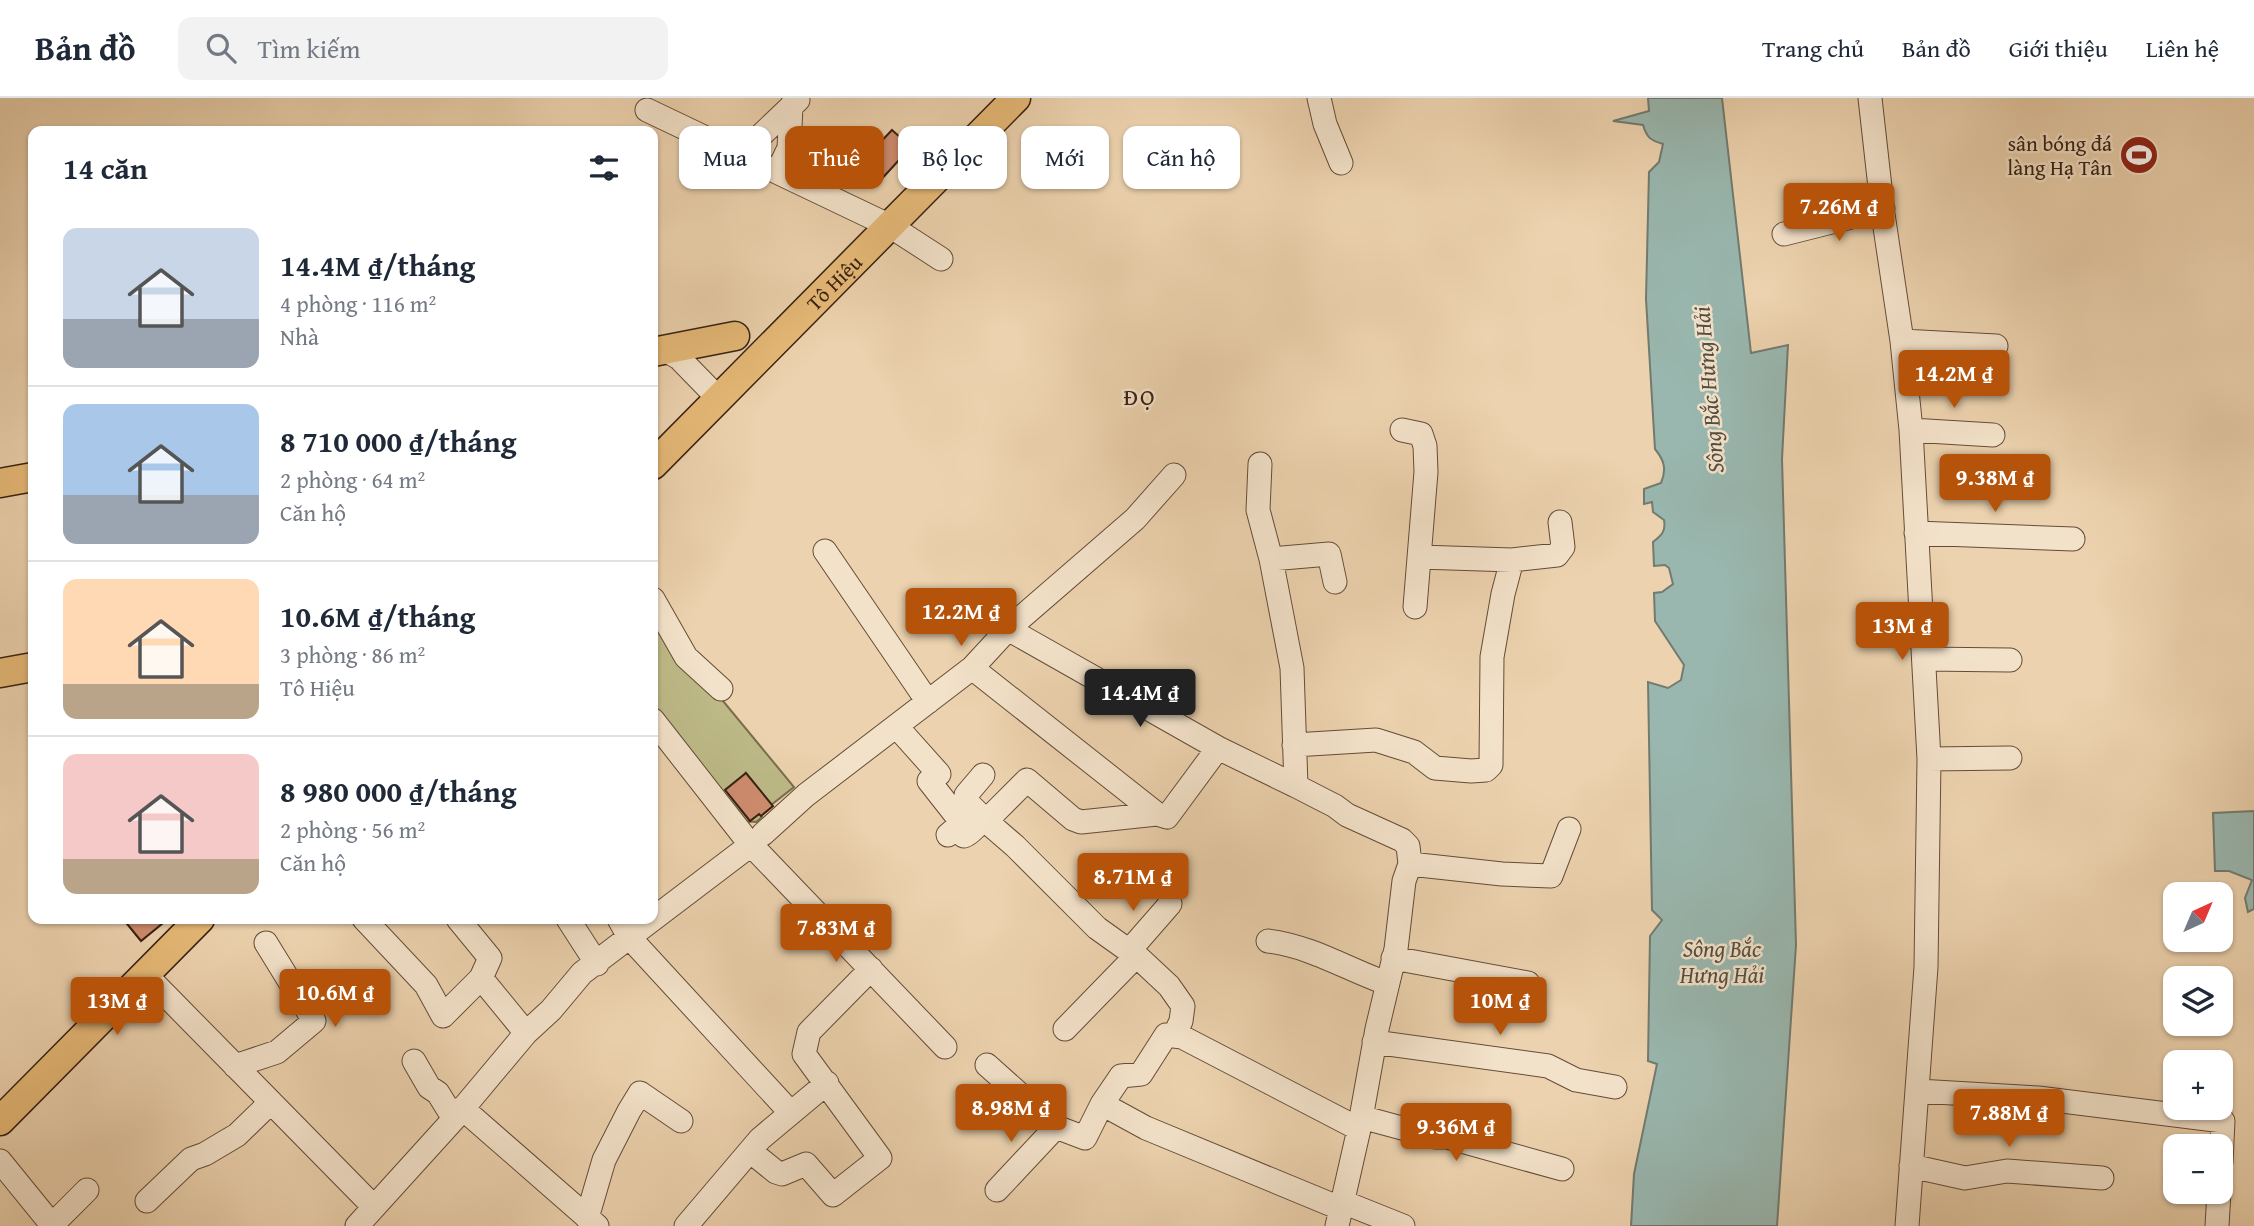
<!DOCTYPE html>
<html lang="vi">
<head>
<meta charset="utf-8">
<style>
  :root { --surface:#fff; --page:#f2f2f3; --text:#1f2937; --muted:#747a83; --line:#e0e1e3; --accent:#b45309 }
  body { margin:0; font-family:"Gentium Book Plus",serif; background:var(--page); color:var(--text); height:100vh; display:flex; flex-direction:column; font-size:26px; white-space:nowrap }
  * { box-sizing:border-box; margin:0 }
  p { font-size:23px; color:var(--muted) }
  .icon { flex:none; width:38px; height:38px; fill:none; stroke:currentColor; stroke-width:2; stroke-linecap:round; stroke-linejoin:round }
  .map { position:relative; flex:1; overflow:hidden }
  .sheet { position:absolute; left:28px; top:28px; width:630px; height:798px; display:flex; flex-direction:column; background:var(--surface); border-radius:14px; box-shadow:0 2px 5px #0004 }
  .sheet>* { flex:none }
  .top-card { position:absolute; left:679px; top:28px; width:665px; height:63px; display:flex; gap:14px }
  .needle { width:46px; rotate:44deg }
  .controls { position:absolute; left:2163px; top:784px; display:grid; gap:14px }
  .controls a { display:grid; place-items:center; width:70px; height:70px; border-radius:14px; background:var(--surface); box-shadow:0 2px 5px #0004; font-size:35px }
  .price { position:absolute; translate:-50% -60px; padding:0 16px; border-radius:7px; background:var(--accent); color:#fff; font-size:23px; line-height:46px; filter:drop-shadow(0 2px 4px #0008) }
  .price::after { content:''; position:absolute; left:50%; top:42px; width:21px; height:16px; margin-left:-10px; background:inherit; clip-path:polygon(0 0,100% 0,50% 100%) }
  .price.selected { background:#222; color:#fff }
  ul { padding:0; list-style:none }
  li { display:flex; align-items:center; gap:21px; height:175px; padding:0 35px }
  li+li { border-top:2px solid var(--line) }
  li span { display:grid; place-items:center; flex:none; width:196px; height:140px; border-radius:14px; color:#555 }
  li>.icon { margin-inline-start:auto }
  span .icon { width:84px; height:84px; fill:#fffc; stroke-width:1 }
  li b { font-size:30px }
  h2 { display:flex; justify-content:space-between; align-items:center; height:84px; padding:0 35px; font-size:30px }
  .tag { padding:0 24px; border-radius:14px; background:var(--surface); box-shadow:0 2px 5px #0004; font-size:24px; line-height:63px }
  .tag.selected { background:var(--accent); color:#fff }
  header { display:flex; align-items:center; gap:42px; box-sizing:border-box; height:98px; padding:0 35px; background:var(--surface); border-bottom:2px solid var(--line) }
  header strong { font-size:33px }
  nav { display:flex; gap:38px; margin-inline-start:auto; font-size:24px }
  .search { width:490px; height:63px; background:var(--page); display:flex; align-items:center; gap:18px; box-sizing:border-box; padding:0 24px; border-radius:14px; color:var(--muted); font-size:26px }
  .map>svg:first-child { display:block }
  .green { fill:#bdba87; stroke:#7a6d4c; stroke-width:2 }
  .water { fill:#99b7af; stroke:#727b70; stroke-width:2 }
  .building { fill:#cf8c6f; stroke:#372011; stroke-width:2 }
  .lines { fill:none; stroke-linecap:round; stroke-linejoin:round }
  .minor-casing { stroke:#644c38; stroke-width:25 }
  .major-casing { stroke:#372011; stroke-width:31 }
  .minor { stroke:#f3e2ca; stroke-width:23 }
  .major { stroke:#e6b977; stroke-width:28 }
  .labels { text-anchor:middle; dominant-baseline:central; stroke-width:5; stroke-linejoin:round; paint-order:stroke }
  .poi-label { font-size:21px; fill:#372011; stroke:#f3e2ca; text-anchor:end }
  .street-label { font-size:21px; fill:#372011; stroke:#f3e2ca }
  .water-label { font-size:23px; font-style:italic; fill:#544d40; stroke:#f3e2ca }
  .quarter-label { font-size:24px; letter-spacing:2px; fill:#372011; stroke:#f3e2ca }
</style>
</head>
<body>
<header>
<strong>Bản đồ</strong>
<div class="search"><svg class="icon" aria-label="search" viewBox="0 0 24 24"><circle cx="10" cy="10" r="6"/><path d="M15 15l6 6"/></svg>Tìm kiếm</div>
<nav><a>Trang chủ</a><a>Bản đồ</a><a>Giới thiệu</a><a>Liên hệ</a></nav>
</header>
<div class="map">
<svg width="2254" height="1128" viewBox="0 0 2254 1128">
  <rect width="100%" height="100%" fill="#ecd2ae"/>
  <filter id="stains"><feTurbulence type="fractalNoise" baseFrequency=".00286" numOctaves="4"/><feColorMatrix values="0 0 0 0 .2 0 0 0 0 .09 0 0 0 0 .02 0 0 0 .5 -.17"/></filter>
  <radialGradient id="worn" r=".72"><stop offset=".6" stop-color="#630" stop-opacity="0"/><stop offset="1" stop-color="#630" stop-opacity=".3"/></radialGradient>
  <path class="green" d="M653 525 683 568 714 592 794 689 771 707 746 676 750 723 759 716 762 719 756 724 743 723 653 607Z"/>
  <path class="water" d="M1648 0H1722L1751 255 1788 247 1782 361 1796 847 1777 1128H1631L1634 1076 1657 966 1648 963 1650 838 1662 822 1652 812 1648 584 1668 590 1681 582 1684 567 1655 523 1654 495 1662 494 1673 486 1669 470 1665 467 1654 468 1653 444C1662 437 1666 433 1664 422L1653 414 1652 404 1644 406V391L1661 385C1667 371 1664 362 1655 351L1646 201 1649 74 1659 64 1663 46C1650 42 1647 40 1643 27L1613 23 1649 13Z
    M2254 713V811L2248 814 2245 800 2252 782 2229 773H2215L2213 715Z"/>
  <path class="building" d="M892 32 911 49 877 86 858 68Z
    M746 675 773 708 761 718 759 716 750 723 725 692Z
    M123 821H168L141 843Z"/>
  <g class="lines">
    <defs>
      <path id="minor" d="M1319 0 1325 26 1341 65
        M1870 0 1883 116 1902 243 1911 332 1929 661 1926 869 1907 1128
        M647 12 890 128 941 161
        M755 43 798 2
        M778 73 789 50 791 8
        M1784 136 1883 111
        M1902 243 1996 248
        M665 252 679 260 719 301
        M1402 332 1421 336 1425 348 1426 374 1415 509
        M1911 332 1993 337
        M1260 366 1258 412 1271 461 1292 570 1296 688 1335 708 1347 717 1402 742 1408 748 1410 766 1404 783 1396 851 1377 931 1359 1031 1337 1128
        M1916 435 2073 441
        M825 453 928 604
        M1271 461 1329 456 1335 484
        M1512 462 1557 457 1563 449 1560 424
        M653 501 686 559 721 591
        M1008 531 1218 650 1296 688
        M1924 561 2010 562
        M972 570 1157 716 1167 719 1170 715 1218 650
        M653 622 746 741
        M897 629 939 676 929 683 962 725 948 737
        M1294 647 1376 642 1414 654 1435 670 1471 673 1486 672 1491 667 1492 559 1503 496 1512 462 1419 459
        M1929 661 2010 660
        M983 677 966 697 967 704 986 723 1027 682 1073 721 1081 724 1157 716
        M763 736 806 697 972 570 1008 531 1135 421 1174 377
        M964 738C973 735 976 725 986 723L1015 748 1097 830 1139 860 1169 888 1183 908 1181 923 1174 938
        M757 753 945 949
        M1410 766 1502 776 1551 778 1569 731
        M364 821 426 887 443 918 481 880
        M458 821 490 860 481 880 526 935
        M568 821 597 866
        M619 821 629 839 791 1015
        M1268 843C1310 848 1347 871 1386 885
        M1129 853 1170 806
        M1393 860 1528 885
        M145 876 374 1109
        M1065 931 1136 858
        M1374 944 1548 968 1576 982 1615 989
        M414 963 429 989 438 995 454 1021
        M987 967 1056 1029 1085 1040 1102 1006
        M235 968 277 954 314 923 266 845
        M1918 993 2038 1000 2223 1023 2221 1064
        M462 1010 597 1128
        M1361 1019 1435 1039H1447L1562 1071
        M750 1053 776 1074 782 1076 806 1066 833 1097 880 1060 804 956 809 934 871 871
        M0 1063 52 1127 50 1128
        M1911 1068 1965 1080 2007 1073 2102 1080
        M997 1092 1056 1029
        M147 1103 191 1061 205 1056 237 1037 271 1004
        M1343 1104 1403 1128
        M1342 1111 1146 1030 1102 1006 1121 978 1141 976 1166 937 1182 939 1359 1031
        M587 1120 604 1062 629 1013 640 995 681 1023
        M52 1127 87 1092
        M357 1128 454 1021 526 935 551 912 582 875 748 749
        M686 1128 760 1041 827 985
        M2217 1128 2219 1094"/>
      <g id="major">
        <path d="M653 254 735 238"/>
        <path id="s1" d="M653 367 1016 0"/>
        <path d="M0 385 33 379"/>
        <path d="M0 575 33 569"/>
        <path d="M0 1023 200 821"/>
      </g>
    </defs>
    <use href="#minor" class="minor-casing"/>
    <use href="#major" class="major-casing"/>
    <use href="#minor" class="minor"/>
    <use href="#major" class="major"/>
  </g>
  <defs>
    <symbol id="stadium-disc" viewBox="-11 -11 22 22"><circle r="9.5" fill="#8f2418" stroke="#f3e2ca"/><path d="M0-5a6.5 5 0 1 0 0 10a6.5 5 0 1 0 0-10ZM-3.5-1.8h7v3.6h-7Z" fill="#fff"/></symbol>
  </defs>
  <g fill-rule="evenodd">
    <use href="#stadium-disc" x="2117" y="35" width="44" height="44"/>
  </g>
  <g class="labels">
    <g class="poi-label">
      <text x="2112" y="45">sân bóng đá<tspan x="2112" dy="24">làng Hạ Tân</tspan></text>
    </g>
    <g class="street-label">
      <text stroke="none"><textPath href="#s1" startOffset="257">Tô Hiệu</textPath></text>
    </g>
    <g class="water-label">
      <text transform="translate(1708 292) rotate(-95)">Sông Bắc Hưng Hải</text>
      <text x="1722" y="850">Sông Bắc<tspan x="1722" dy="26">Hưng Hải</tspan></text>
    </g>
    <g class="quarter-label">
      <text x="1140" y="298">ĐỌ</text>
    </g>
  </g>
  <rect width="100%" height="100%" filter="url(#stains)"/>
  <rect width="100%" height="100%" fill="url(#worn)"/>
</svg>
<div class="controls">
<a><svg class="needle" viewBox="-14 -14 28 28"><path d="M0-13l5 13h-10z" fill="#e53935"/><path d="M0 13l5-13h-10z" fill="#747a83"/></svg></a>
<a><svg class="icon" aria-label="layers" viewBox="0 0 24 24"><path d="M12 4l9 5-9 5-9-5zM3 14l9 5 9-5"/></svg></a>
<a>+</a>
<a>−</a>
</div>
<b class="price" style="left:1839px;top:145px">7.26M ₫</b>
<b class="price" style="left:1954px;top:312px">14.2M ₫</b>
<b class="price" style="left:1995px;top:416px">9.38M ₫</b>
<b class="price" style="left:961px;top:550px">12.2M ₫</b>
<b class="price" style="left:1902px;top:564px">13M ₫</b>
<b class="price selected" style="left:1140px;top:631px">14.4M ₫</b>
<b class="price" style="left:1133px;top:815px">8.71M ₫</b>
<b class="price" style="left:836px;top:866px">7.83M ₫</b>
<b class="price" style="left:335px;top:931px">10.6M ₫</b>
<b class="price" style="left:117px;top:939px">13M ₫</b>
<b class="price" style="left:1500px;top:939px">10M ₫</b>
<b class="price" style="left:1011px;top:1046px">8.98M ₫</b>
<b class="price" style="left:2009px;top:1051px">7.88M ₫</b>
<b class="price" style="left:1456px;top:1065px">9.36M ₫</b>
<div class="top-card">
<a class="tag">Mua</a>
<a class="tag selected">Thuê</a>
<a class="tag">Bộ lọc</a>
<a class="tag">Mới</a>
<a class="tag">Căn hộ</a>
</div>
<section class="sheet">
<h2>14 căn<svg class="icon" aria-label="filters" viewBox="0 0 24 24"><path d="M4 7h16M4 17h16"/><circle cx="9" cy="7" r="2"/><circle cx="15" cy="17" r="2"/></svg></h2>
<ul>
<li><span style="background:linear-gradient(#c9d6e8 65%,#9aa5b1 0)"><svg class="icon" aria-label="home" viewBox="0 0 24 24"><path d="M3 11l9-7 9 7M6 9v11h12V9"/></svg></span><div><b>14.4M ₫/tháng</b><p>4 phòng · 116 m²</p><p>Nhà</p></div></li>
<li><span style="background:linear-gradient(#a9c7e8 65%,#9aa5b1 0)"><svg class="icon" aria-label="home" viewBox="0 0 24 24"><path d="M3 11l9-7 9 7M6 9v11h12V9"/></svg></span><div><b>8 710 000 ₫/tháng</b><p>2 phòng · 64 m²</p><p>Căn hộ</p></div></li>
<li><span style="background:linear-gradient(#ffd9b3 75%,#b9a48a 0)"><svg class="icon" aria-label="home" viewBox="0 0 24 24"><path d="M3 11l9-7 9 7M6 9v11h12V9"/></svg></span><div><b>10.6M ₫/tháng</b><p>3 phòng · 86 m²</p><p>Tô Hiệu</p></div></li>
<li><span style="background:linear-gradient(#f6c9c9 75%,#b9a48a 0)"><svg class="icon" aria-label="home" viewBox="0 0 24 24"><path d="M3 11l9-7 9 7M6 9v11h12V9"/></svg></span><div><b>8 980 000 ₫/tháng</b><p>2 phòng · 56 m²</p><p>Căn hộ</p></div></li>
</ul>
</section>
</div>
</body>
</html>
